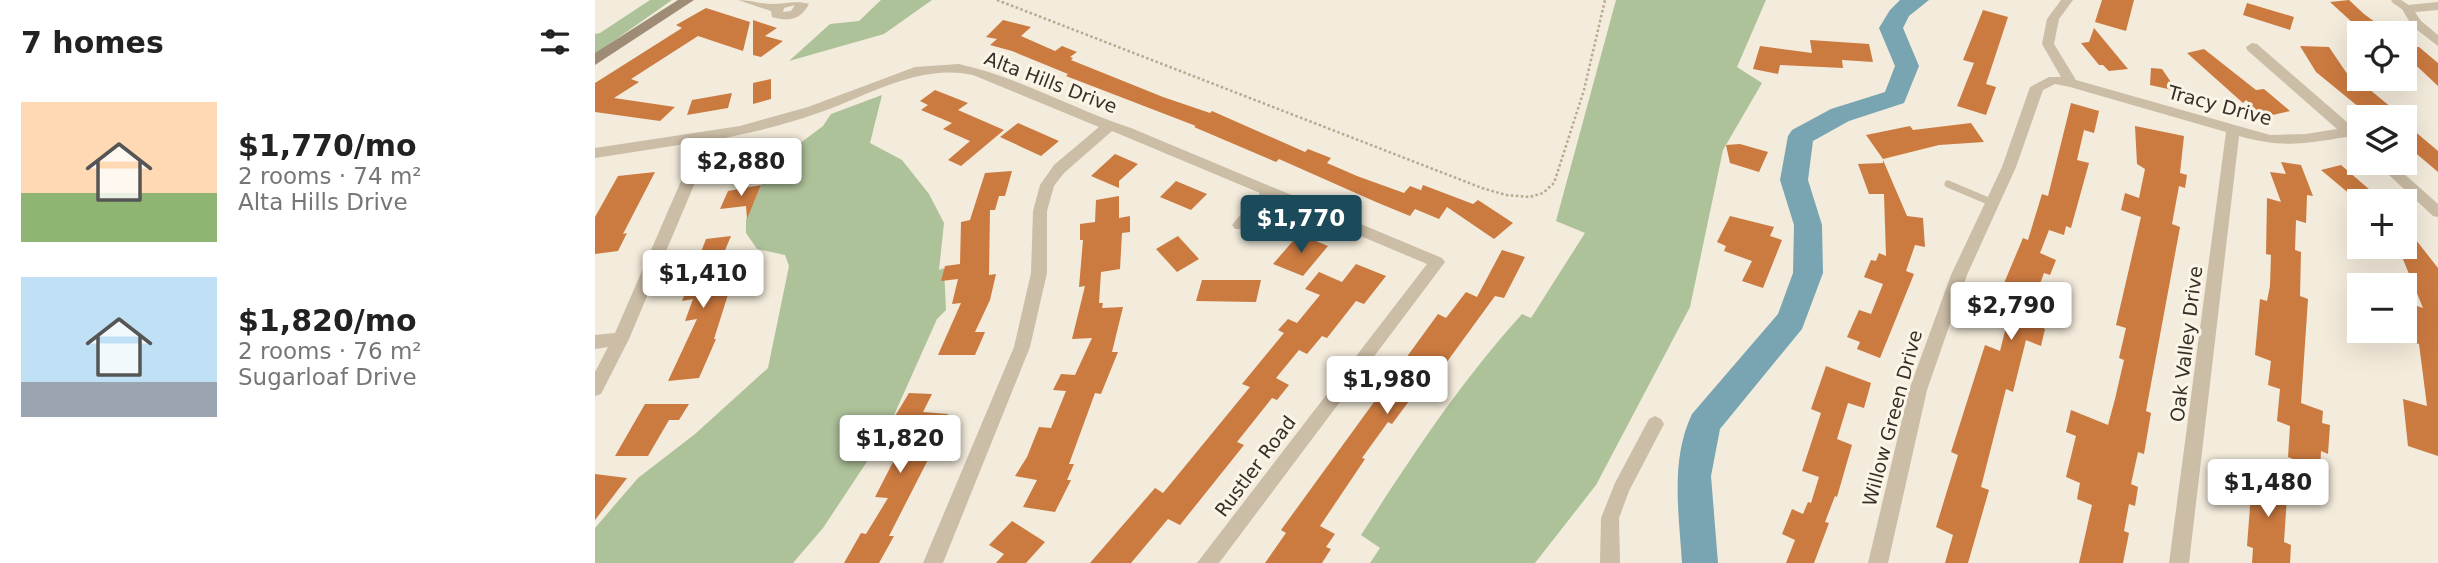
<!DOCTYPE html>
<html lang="en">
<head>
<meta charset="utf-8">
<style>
  :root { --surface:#fff; --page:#f6f6f6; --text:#222; --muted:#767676; --accent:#1b4b5a }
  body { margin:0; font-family:"DejaVu Sans",sans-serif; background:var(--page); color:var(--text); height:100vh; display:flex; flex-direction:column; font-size:26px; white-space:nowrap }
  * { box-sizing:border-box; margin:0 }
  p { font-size:23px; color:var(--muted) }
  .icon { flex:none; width:38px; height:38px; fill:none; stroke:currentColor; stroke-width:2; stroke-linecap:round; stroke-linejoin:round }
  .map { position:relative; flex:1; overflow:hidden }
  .details { display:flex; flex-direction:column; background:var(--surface); width:595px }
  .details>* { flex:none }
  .tools { position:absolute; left:1752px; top:21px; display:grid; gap:14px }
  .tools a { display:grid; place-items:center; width:70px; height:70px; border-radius:0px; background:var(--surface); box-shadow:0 7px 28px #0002; font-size:35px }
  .price { position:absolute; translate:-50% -60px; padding:0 16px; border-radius:7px; background:#fff; color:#222; font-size:23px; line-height:46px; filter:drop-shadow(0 2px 4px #0008) }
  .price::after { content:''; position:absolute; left:50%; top:42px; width:21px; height:16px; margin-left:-10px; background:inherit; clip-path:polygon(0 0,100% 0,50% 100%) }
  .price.on { background:var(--accent); color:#fff }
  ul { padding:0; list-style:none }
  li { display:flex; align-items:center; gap:21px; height:175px; padding:0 21px }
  li span { display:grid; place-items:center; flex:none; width:196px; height:140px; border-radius:0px; color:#555 }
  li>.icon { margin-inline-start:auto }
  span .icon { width:84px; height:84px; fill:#fffc; stroke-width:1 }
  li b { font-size:30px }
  h2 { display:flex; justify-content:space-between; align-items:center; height:84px; padding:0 21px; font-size:30px }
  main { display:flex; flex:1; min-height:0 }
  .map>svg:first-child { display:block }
  .green { fill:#aec29a }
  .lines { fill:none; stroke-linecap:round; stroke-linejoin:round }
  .river { fill:#78a5b1; fill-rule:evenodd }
  .building { fill:#cb7a40 }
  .path { stroke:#b7a890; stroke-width:2.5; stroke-dasharray:2.5 2.5; stroke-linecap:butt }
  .lane { stroke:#cbbda6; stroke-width:7 }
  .street { fill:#cbbda6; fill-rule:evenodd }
  .secondary { fill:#9f8c77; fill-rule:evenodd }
  .labels { text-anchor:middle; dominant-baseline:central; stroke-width:6; stroke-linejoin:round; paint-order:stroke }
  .street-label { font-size:19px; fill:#372f27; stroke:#faf5e7 }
</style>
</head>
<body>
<main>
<section class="details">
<h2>7 homes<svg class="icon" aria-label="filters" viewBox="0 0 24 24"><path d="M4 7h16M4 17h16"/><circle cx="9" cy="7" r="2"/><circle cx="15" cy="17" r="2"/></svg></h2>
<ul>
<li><span style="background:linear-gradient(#ffd9b3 65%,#8fb573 0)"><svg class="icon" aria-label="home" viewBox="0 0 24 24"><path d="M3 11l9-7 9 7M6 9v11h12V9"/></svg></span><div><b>$1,770/mo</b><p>2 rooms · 74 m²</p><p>Alta Hills Drive</p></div></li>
<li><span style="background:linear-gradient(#bfe0f5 75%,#9aa5b1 0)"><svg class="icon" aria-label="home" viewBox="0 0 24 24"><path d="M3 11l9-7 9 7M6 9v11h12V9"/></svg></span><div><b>$1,820/mo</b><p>2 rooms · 76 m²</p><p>Sugarloaf Drive</p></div></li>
</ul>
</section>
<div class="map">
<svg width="1843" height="563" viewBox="0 0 1843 563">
  <rect width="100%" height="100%" fill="#f3ebdb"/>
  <path class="green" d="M55 0H77L0 54V34L5 33Z
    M286 0H337L289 34 194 61 235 24 264 21Z
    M1021 0H1171L1142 67 1167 83 1128 150 1095 307 1001 485 940 563H775L785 548 766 535C817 456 863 385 927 314L936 318 990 233 961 221Z
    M287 95 275 143 307 160 334 194 349 223 344 270 349 268 351 310 342 319 291 433 228 528 198 563H0V528L43 478 100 434 173 368 194 266 190 255 162 249 151 233V220L170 176 200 147 228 126 236 114Z"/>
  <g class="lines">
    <path class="river" d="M1305 0H1334L1314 16 1308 28 1324 66 1309 103 1254 121 1218 141 1213 180 1227 225 1228 273 1207 329 1125 429 1116 476 1123 563H1087C1084 514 1075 460 1097 414L1183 314 1198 273 1199 225 1185 180 1193 136 1197 130 1236 109 1290 92 1300 66 1284 28 1295 10Z"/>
  </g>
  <path class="building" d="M1507 0H1539L1531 31 1500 22Z
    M1754 0 1769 14 1795 33H1769L1735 2Z
    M1652 3 1699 17 1695 30 1648 15Z
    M111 8 155 22 148 51 103 36 36 79 44 82 19 98 80 107 65 121 0 112V83L87 28 81 25Z
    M1388 10 1413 17 1391 84 1401 87 1391 115 1362 106 1379 63 1368 60Z
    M158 20 182 28 170 36 188 41 166 57 158 55Z
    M408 20 436 27 426 36 460 51 467 46 482 52 475 57 478 58 476 60 568 97 615 113 617 111 710 152 713 149 736 158 732 163 762 176 809 193 815 186 828 191 826 190 828 185 878 204 883 200 918 223 899 239 852 207 844 219 820 209 815 216 781 202 684 159 681 162 599 127 601 126 471 76 473 74 417 51 395 45 402 39 391 37Z
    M1499 28 1533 69 1514 71 1508 65H1504L1486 43 1494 42Z
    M1215 40 1274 44 1278 62 1247 60 1248 68 1185 65 1183 74 1158 69 1165 46 1217 53Z
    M1705 46 1734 47 1757 81 1767 90 1774 89 1808 117H1776L1721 72Z
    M1824 47 1843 63V86L1810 55V48Z
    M1609 49 1661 90 1669 89 1695 111 1669 117 1651 100 1648 103 1592 53Z
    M1556 68 1567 69 1582 91 1555 85Z
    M176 79V99L158 104V83Z
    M340 90 373 103 363 110 409 130 366 166 353 160 375 141 348 129 357 123 326 110 333 105 325 101Z
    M137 93 133 108 92 115 97 100Z
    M1476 103 1504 111 1499 133 1489 130 1482 160 1494 163 1476 228 1471 226 1469 235 1454 230 1445 253 1461 260 1455 275 1449 273 1437 305 1448 309 1444 326 1450 329 1446 346 1431 340 1418 392 1411 389 1386 487 1394 490 1373 563H1350L1358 535 1341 527 1363 455 1356 452 1390 345 1405 351 1414 315 1400 310 1407 288 1428 238 1433 240 1447 194 1453 196Z
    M423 123 464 141 446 156 405 137Z
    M1376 123 1389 142 1344 145 1288 159 1271 135 1315 126 1318 130Z
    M1810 123 1843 151V172L1810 144Z
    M1540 126 1589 136 1585 173 1592 175 1590 188 1584 186 1577 224 1585 227 1551 411 1556 413 1549 454 1543 452 1536 484 1543 487 1540 506 1534 504 1529 531 1534 533 1528 563H1484L1497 505 1482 499 1485 483 1471 477 1481 436 1471 432 1476 410 1513 425 1520 399 1529 360 1524 358 1531 328 1521 325 1546 217 1526 210 1530 193 1544 198 1550 169 1542 164Z
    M187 139 189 153 145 166 143 152Z
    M1145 144 1173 152 1164 172 1135 163 1131 145Z
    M520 154 543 164 524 181V188L496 176Z
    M1288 160 1312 216 1328 218 1330 247 1320 245 1311 271 1319 274 1285 358 1262 349 1265 342 1252 337 1264 310 1276 314 1288 284 1269 277 1276 260 1281 261 1284 253 1291 256 1289 194H1274L1263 164 1288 163Z
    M1686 162 1706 165 1718 196 1712 195 1711 223 1701 220 1700 250 1706 252 1705 296 1713 299 1706 403 1728 411 1727 423 1735 425 1733 454 1726 451 1725 470 1693 457 1695 426 1682 421 1685 389 1673 385 1676 361 1660 355 1665 299 1672 301 1675 286 1676 255 1671 254 1672 198 1686 202 1675 172 1691 174Z
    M1746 165 1782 196 1763 201 1726 170Z
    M417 171 410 196H404L400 210H395L394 275 401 274 395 300 380 332H390L380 355H343L366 303 357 304 363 279 346 281 350 266 365 264 366 222 375 220 390 173Z
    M60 172 28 234 32 233 23 251 0 254V217L23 176Z
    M581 181 612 194 596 210 565 197Z
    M166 185 152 219 151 206 125 209 133 191Z
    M524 196V218L535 216V232L527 233 525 269 506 272 504 303H508L507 308 528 307 517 352H523L506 394 500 393 474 464H479L472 480H476L460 512 428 507 442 480 420 476 432 457 444 427 456 428 471 391 458 390 466 374 480 375 497 338 477 339 490 286 484 287 488 240H485V224L500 222 501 200Z
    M1135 216 1179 227 1175 236 1187 240 1168 288 1147 281 1157 261 1129 251 1131 246 1122 242Z
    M1810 226 1843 268V456L1813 446 1808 399 1832 406 1824 344 1810 340V302L1828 308 1803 247H1810Z
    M704 234 733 246 708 276 678 264Z
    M136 236 118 279 132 277 128 287 136 285 119 339H121L104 378 73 381 102 319 90 321 98 299 87 301 111 239Z
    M583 236 604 259 582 272 561 249Z
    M907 250 930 257 909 298 900 296 827 396 820 393 797 424 793 422 767 458 770 459 725 526 740 534 731 547 736 549 727 563H670L691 533 686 530 843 314 851 318 871 292 882 297Z
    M761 264 791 276 769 304 761 301 732 338 727 336 712 354 704 350 681 378 694 385 682 400 677 398 642 442 649 445 585 525 573 519 536 563H495L560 488 568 493 655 387 647 384 689 333 683 330 693 319 702 323 725 295 710 289 724 272 747 282Z
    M607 280H666L661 302 601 301Z
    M1231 366 1276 383 1269 408 1253 403 1242 439 1257 445 1242 497 1240 496 1230 522 1234 523 1219 563H1191L1200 540 1187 534 1197 509 1208 514 1213 502 1216 503 1224 477 1207 471 1226 413 1216 409Z
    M314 393 337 394 328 412 353 414 337 444H341L294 536H299L284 563H249L266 533 271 534 293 498 280 497 313 433 291 431Z
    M50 404H94L84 420H74L53 456H20Z
    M1658 468 1693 481 1689 542 1696 545 1695 563H1657L1658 548 1652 546Z
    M0 474 32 478 0 520Z
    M417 521 450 542 431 563H401L409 554 394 545Z"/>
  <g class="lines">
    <path class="path" d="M402 0 887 188 911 195 935 197 948 193 959 183 989 90 1010 0"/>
    <path class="lane" d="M1800 0 1813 9
      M1353 184 1398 203"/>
    <path class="street" d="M143 0C155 0 166 4 177 4 189 4 203 0 214 4 206 20 193 22 177 17L176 11ZM200 5 196 11 188 12 189 8Z
      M1466 0H1478L1464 19 1459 44 1481 80 1675 135 1711 134 1742 129 1652 50 1651 47 1657 43 1662 44 1760 129 1764 133V146L1751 137C1708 144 1687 148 1644 136L1594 563H1574L1631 132 1475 87 1460 84 1448 90 1421 167 1372 275 1332 390 1293 563H1273L1314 390 1356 275 1407 167 1435 87 1454 77H1466L1447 44 1452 19Z
      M1843 2V10L1820 12 1826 21 1843 35V46L1817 26 1807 9 1813 5Z
      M364 64C423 77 478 109 536 128L847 258 850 262 624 563H602L832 264 678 199 650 229H640L637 225 640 221 665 193 517 131 469 173 459 186 452 211V273L435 347 348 563H328L419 347 436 273 438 211 445 185 459 165 504 127 378 75C324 63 273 96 223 113 189 125 154 134 118 140L34 339 6 394 0 396V372L13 347 0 349V335L20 333 103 142 0 158V148L145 126 213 107 320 67Z
      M1781 163H1797L1843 204V217L1838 216Z
      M1060 416 1066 419 1069 424 1034 491 1024 518 1025 563H1005L1006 518 1020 483 1054 419Z"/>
    <path class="secondary" d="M83 0H99L0 65V53Z"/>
  </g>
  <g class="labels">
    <g class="street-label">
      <text transform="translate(456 82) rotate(21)">Alta Hills Drive</text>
      <text transform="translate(1625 105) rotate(15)">Tracy Drive</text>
      <text transform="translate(1591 344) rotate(-83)">Oak Valley Drive</text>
      <text transform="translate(1297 418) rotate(-75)">Willow Green Drive</text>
      <text transform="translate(660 466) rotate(-53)">Rustler Road</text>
    </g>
  </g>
</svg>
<div class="tools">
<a><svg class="icon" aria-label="locate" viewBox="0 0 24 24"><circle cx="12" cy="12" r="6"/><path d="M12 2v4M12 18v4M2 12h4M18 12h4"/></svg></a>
<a><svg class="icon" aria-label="layers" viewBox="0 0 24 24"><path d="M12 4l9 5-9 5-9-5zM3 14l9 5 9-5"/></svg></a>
<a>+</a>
<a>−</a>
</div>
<b class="price" style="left:146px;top:198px">$2,880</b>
<b class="price on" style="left:706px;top:255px">$1,770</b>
<b class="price" style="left:108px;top:310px">$1,410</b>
<b class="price" style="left:1416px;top:342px">$2,790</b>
<b class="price" style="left:792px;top:416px">$1,980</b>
<b class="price" style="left:305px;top:475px">$1,820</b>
<b class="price" style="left:1673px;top:519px">$1,480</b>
</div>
</main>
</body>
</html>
